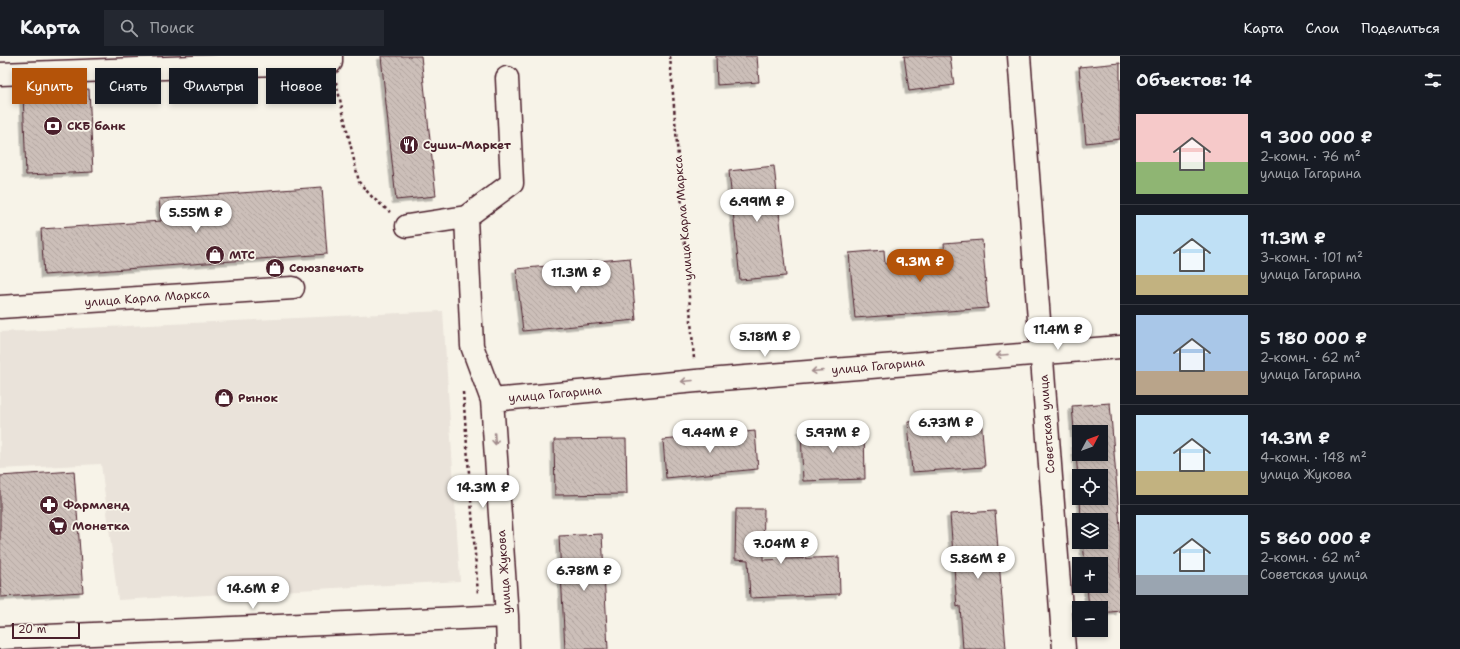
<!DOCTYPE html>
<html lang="ru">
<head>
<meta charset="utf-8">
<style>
  :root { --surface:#171b24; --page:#242831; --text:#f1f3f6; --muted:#9ea1a6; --line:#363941; --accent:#b45309 }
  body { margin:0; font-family:"Shantell Sans",sans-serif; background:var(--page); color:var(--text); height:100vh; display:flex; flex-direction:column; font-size:15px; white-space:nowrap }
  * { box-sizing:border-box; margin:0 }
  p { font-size:13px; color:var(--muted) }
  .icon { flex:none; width:22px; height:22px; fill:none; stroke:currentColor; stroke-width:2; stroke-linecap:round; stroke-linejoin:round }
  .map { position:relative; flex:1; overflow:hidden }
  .side { display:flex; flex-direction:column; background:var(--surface); width:340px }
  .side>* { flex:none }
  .guide { position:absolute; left:12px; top:12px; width:380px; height:36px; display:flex; gap:8px }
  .needle { width:26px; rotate:49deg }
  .tools { position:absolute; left:1072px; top:369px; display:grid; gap:8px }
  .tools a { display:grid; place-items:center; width:36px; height:36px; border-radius:0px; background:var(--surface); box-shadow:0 2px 6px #0003; font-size:20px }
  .scale { position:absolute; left:12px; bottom:10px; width:68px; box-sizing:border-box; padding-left:4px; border:2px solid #4a1f2b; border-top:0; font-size:11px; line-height:14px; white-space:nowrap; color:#4a1f2b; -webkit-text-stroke:3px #f7f3e8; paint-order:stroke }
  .price { position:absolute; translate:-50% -34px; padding:0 9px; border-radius:14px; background:#fff; color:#222; font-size:13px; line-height:26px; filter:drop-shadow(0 1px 2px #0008) }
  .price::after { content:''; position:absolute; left:50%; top:24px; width:12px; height:9px; margin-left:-6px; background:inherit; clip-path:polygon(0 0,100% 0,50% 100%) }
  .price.on { background:var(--accent); color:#fff }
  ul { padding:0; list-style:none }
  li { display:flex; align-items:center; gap:12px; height:100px; padding:0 16px }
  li+li { border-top:1px solid var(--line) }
  li span { display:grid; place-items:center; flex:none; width:112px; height:80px; border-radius:0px; color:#555 }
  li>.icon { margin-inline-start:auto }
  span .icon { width:48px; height:48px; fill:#fffc; stroke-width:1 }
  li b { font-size:17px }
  h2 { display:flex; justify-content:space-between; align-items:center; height:48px; padding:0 16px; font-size:17px }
  .tag { padding:0 14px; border-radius:0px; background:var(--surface); box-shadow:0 2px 6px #0003; font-size:14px; line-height:36px }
  .tag.on { background:var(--accent); color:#fff }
  header { display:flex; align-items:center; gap:24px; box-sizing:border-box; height:56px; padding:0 20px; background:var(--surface); border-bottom:1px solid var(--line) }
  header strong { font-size:19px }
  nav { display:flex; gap:22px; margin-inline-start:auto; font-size:14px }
  .search { width:280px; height:36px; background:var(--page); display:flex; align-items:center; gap:10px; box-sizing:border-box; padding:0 14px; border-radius:0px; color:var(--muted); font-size:15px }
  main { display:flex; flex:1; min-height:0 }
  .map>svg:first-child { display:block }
  .built { fill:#eae3da }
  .building { fill:url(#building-back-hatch); stroke:#4a1f2b; fill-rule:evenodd; filter:url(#shadow) }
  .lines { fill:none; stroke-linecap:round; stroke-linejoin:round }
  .minor-casing { stroke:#4a1f2b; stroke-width:25 }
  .path { stroke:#4a1f2b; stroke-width:2.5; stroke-dasharray:3 3; stroke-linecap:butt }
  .minor { stroke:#f7f3e8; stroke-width:22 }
  .oneway { stroke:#a0898a }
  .labels { text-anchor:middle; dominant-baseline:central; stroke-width:3.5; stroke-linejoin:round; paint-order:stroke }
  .poi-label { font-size:12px; font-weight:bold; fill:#4a1f2b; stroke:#f7f3e8; text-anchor:start }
  .street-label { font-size:12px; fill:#4a1f2b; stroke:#f7f3e8 }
</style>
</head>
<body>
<header>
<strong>Карта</strong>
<div class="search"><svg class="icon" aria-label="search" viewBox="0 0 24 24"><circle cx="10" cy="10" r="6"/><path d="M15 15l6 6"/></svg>Поиск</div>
<nav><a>Карта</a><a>Слои</a><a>Поделиться</a></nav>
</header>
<main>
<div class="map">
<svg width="1120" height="593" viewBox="0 0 1120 593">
  <defs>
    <pattern id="building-back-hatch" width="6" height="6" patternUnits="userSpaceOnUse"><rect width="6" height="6" fill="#ccbfb9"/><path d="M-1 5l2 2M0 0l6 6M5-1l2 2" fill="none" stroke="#b1a49f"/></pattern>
    <filter id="shadow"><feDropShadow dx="-3.5" dy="3.5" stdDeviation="0" flood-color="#0004"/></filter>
  </defs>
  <rect width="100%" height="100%" fill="#f7f3e8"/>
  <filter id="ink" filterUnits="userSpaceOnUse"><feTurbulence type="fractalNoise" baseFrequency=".025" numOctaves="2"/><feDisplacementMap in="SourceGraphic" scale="8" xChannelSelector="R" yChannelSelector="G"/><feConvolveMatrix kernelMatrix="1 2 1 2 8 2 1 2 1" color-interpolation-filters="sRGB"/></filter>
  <g filter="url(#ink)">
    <path class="built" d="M443 255 460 525 118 544 101 408 0 413V276Z"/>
    <path class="building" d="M381 0H421L436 140 396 144Z
      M716 0H757L759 26 717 29Z
      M904 0H950L954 29 909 35Z
      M1120 7V83L1086 87 1079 11Z
      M89 33 93 116 26 119 23 36Z
      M774 110 786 220 740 224 729 115Z
      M322 131 327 198 44 219 41 173 161 165 159 143Z
      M982 184 988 252 855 262 849 197 884 194 885 208 945 203 944 187Z
      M630 202 636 264 523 275 516 213Z
      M1110 347 1120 471V555L1101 557V552H1089L1087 530H1101V508H1085L1083 486H1101V464H1081L1080 442H1101V420H1079V434L1072 350ZM1079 376H1101V398H1079Z
      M981 361 985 411 912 416 908 366Z
      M864 371 865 423 803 425 801 373Z
      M755 375 758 413 666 422 663 384Z
      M626 383 627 438 555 439 554 384Z
      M74 415 83 536 1 541 0 520V420Z
      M736 453H764L763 504 839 501 840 538 750 542 748 504 735 503Z
      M995 455 1006 593H963L960 550 957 551 950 458Z
      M602 478 608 593H565L559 480Z"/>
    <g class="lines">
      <defs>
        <path id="minor" d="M1019 0 1064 593
          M0 18 331 6V0
          M507 22 512 127 466 161 472 290 492 344 507 560 508 593
          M407 170 466 161
          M0 251 293 232
          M492 344 696 325 1120 291
          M0 582 507 560"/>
      </defs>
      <use href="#minor" class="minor-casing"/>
      <path class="path" d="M670 0 694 303
        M336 26 359 126 373 142 390 156
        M463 336 478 538"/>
      <use href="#minor" class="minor"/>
    </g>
    <defs><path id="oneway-shaft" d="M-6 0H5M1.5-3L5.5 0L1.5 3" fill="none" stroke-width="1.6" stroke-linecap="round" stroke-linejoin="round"/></defs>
    <g class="oneway">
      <use href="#oneway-shaft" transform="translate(1002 299) rotate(175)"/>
      <use href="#oneway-shaft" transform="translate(817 315) rotate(175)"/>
      <use href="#oneway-shaft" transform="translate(687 325) rotate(175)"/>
      <use href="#oneway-shaft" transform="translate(495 383) rotate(86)"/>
    </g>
  </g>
  <defs>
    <symbol id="bank-disc" viewBox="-11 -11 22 22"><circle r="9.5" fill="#4a1f2b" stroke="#f7f3e8"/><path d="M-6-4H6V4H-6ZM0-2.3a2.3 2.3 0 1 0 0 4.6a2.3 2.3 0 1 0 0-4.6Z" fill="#fff"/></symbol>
    <symbol id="restaurant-disc" viewBox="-11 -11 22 22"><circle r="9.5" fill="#4a1f2b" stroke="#f7f3e8"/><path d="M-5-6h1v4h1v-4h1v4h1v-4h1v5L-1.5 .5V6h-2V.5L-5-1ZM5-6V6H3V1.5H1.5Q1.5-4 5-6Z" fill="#fff"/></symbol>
    <symbol id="shop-disc" viewBox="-11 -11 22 22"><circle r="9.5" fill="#4a1f2b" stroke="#f7f3e8"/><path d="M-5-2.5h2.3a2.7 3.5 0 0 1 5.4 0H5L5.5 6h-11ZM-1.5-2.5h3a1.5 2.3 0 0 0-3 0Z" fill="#fff"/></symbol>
    <symbol id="pharmacy-disc" viewBox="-11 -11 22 22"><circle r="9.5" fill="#4a1f2b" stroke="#f7f3e8"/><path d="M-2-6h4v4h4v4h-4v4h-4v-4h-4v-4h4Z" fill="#fff"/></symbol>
    <symbol id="supermarket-disc" viewBox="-11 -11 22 22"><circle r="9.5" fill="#4a1f2b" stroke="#f7f3e8"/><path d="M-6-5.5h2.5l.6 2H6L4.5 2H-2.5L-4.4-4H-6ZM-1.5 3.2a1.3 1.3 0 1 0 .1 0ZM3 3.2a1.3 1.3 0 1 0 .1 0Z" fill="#fff"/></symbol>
  </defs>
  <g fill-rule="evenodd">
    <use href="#bank-disc" x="42" y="59" width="22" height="22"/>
    <use href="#restaurant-disc" x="398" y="78" width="22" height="22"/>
    <use href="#shop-disc" x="204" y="188" width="22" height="22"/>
    <use href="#shop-disc" x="264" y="201" width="22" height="22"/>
    <use href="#shop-disc" x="213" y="331" width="22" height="22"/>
    <use href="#pharmacy-disc" x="38" y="438" width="22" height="22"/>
    <use href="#supermarket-disc" x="47" y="459" width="22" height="22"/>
  </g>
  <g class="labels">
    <g class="poi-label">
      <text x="67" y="70">СКБ банк</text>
      <text x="423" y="89">Суши-Маркет</text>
      <text x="229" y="199">МТС</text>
      <text x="289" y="212">Союзпечать</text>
      <text x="238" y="342">Рынок</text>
      <text x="63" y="449">Фармленд</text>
      <text x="72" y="470">Монетка</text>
    </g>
    <g class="street-label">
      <text transform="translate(683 162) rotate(-95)">улица Карла Маркса</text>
      <text transform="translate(147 242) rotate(-4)">улица Карла Маркса</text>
      <text transform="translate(878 310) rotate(-5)">улица Гагарина</text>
      <text transform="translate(555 338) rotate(-5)">улица Гагарина</text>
      <text transform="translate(1047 368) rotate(-94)">Советская улица</text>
      <text transform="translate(504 516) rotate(-94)">улица Жукова</text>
    </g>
  </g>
</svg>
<div class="tools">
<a><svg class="needle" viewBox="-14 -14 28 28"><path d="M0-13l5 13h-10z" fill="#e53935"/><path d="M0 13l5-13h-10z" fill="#9ea1a6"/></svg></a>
<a><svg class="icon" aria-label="locate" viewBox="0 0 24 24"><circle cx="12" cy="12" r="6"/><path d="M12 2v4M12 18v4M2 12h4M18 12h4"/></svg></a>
<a><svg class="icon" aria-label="layers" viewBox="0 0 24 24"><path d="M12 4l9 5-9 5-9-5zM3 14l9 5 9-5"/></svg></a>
<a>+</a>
<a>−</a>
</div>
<div class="scale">20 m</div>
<b class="price" style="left:757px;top:167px">6.99M ₽</b>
<b class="price" style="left:196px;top:178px">5.55M ₽</b>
<b class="price on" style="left:920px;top:227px">9.3M ₽</b>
<b class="price" style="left:576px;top:238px">11.3M ₽</b>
<b class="price" style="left:1058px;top:295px">11.4M ₽</b>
<b class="price" style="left:765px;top:302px">5.18M ₽</b>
<b class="price" style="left:946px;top:388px">6.73M ₽</b>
<b class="price" style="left:710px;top:398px">9.44M ₽</b>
<b class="price" style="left:833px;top:398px">5.97M ₽</b>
<b class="price" style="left:483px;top:453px">14.3M ₽</b>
<b class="price" style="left:781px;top:509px">7.04M ₽</b>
<b class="price" style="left:978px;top:524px">5.86M ₽</b>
<b class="price" style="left:584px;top:536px">6.78M ₽</b>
<b class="price" style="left:253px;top:554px">14.6M ₽</b>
<div class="guide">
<a class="tag on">Купить</a>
<a class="tag">Снять</a>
<a class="tag">Фильтры</a>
<a class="tag">Новое</a>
</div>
</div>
<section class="side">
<h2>Объектов: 14<svg class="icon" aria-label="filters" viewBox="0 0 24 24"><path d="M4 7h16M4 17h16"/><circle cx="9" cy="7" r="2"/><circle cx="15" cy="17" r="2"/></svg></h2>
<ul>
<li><span style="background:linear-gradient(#f6c9c9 60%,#8fb573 0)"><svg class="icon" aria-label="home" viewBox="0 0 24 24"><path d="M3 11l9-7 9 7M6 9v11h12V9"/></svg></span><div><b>9 300 000 ₽</b><p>2-комн. · 76 m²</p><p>улица Гагарина</p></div></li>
<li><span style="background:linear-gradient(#bfe0f5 75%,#c2b280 0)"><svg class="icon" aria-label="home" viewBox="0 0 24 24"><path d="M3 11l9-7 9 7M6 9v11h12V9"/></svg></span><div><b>11.3M ₽</b><p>3-комн. · 101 m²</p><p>улица Гагарина</p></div></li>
<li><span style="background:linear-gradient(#a9c7e8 70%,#b9a48a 0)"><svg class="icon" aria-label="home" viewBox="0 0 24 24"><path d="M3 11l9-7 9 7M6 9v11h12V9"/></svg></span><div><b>5 180 000 ₽</b><p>2-комн. · 62 m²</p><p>улица Гагарина</p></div></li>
<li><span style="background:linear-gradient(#bfe0f5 70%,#c2b280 0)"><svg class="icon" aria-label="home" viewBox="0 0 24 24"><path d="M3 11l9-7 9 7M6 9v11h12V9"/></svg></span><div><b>14.3M ₽</b><p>4-комн. · 148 m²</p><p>улица Жукова</p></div></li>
<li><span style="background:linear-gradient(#bfe0f5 75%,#9aa5b1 0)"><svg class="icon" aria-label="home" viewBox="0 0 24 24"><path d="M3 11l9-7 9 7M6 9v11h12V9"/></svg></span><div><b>5 860 000 ₽</b><p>2-комн. · 62 m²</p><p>Советская улица</p></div></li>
</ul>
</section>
</main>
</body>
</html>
